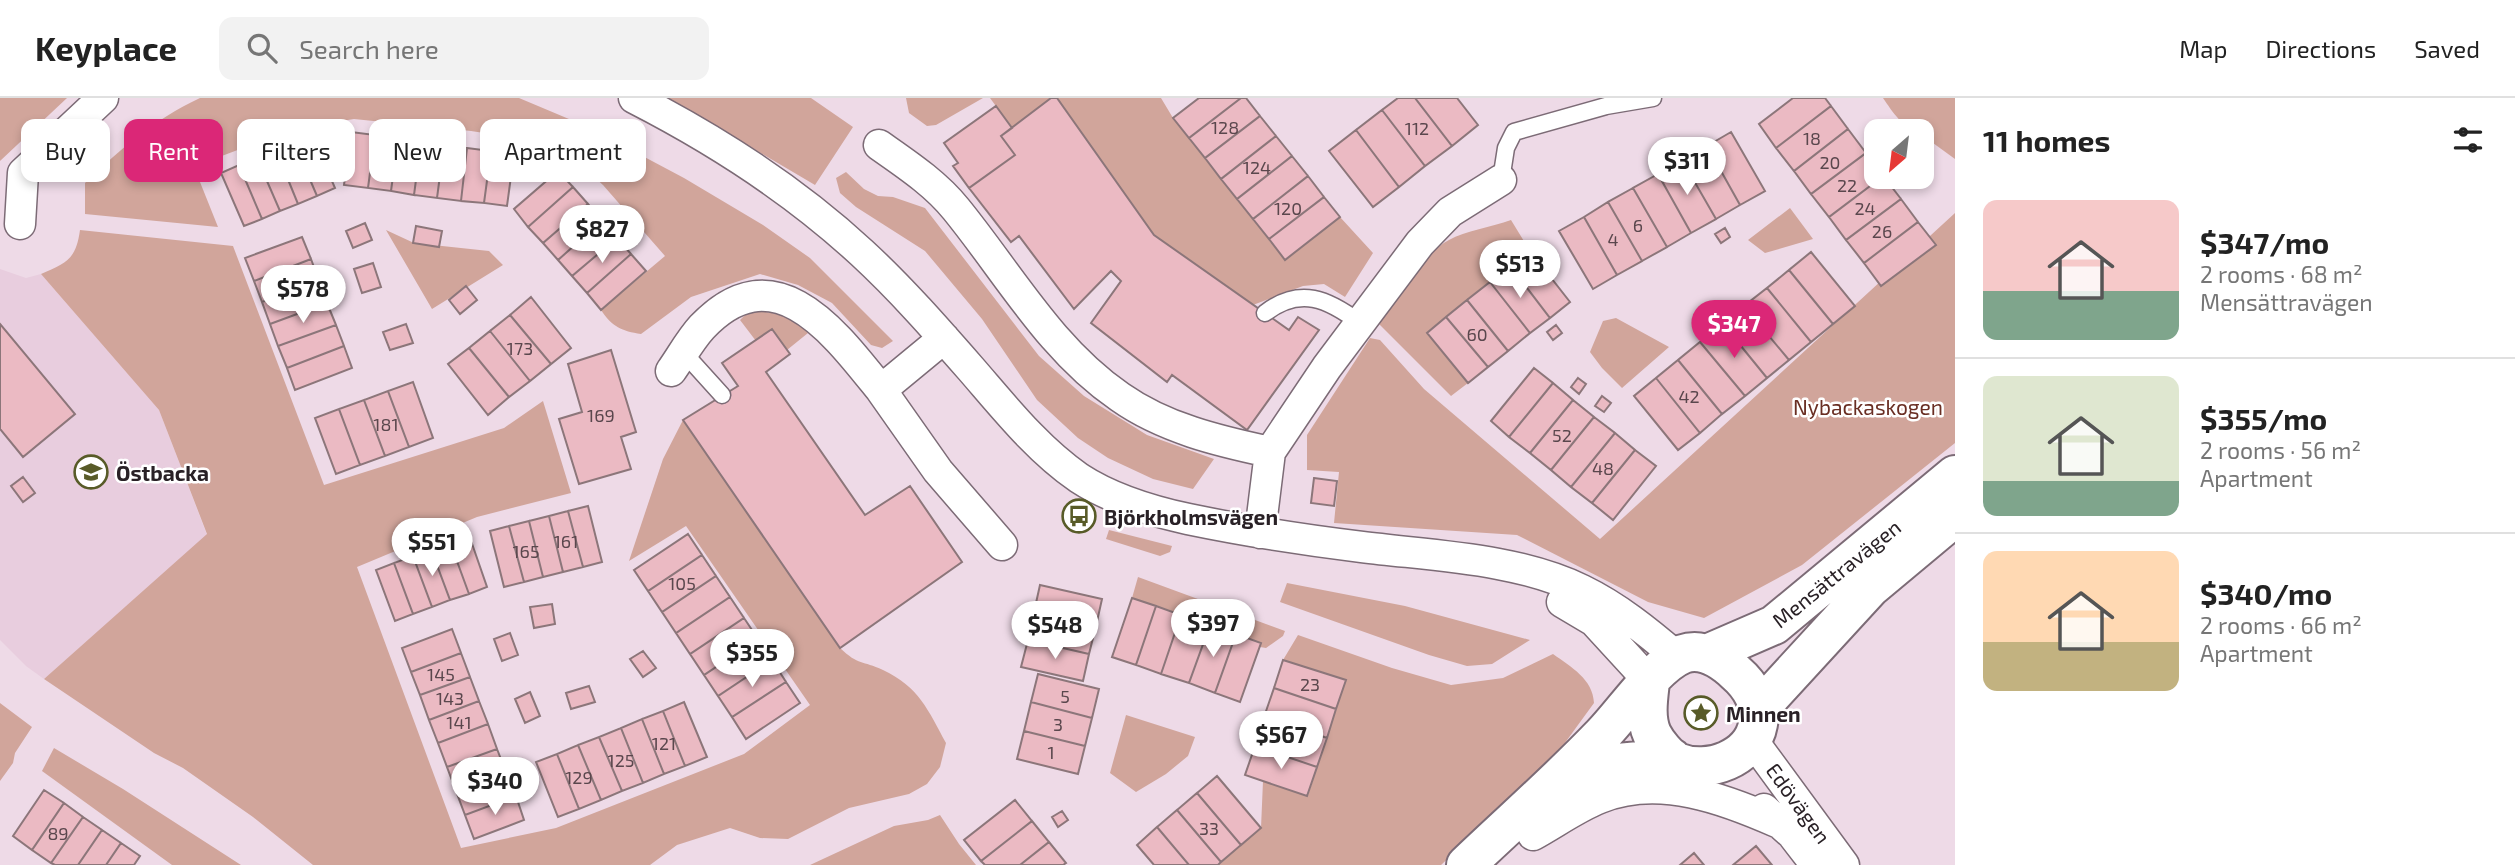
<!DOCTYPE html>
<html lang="en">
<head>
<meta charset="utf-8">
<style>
  :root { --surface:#fff; --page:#f2f2f2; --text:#222; --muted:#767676; --line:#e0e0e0; --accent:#db2777 }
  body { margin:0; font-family:"Exo 2",sans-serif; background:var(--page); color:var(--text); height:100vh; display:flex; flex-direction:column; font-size:26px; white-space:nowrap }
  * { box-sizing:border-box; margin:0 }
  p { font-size:23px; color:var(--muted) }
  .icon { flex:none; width:38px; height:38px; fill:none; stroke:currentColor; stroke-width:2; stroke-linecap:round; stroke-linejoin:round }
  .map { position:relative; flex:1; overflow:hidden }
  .details { display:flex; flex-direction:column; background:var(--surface); width:560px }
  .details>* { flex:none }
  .top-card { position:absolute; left:21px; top:21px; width:665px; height:63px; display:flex; gap:14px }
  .needle { width:46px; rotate:208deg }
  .tools { position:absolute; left:1864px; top:21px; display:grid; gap:14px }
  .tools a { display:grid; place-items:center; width:70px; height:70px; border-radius:14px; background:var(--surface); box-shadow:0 4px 10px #0003; font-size:35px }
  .price { position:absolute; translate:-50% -60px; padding:0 16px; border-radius:24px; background:#fff; color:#222; font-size:23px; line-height:46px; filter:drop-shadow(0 2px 4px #0008) }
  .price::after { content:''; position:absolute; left:50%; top:42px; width:21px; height:16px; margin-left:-10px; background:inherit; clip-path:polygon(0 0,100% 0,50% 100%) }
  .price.active { background:var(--accent); color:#fff }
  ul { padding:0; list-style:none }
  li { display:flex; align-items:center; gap:21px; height:175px; padding:0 28px }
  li+li { border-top:2px solid var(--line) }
  li span { display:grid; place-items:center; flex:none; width:196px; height:140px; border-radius:14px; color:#555 }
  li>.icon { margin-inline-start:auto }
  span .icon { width:84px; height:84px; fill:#fffc; stroke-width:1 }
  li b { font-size:30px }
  h2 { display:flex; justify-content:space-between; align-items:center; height:84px; padding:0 28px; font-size:30px }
  .chip { padding:0 24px; border-radius:14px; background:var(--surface); box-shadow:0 4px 10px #0003; font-size:24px; line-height:63px }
  .chip.active { background:var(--accent); color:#fff }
  header { display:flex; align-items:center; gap:42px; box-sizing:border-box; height:98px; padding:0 35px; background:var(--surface); border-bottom:2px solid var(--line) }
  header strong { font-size:33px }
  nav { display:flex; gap:38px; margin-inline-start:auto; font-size:24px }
  .search { width:490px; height:63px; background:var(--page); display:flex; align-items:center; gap:18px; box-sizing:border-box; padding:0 24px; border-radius:14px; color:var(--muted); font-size:26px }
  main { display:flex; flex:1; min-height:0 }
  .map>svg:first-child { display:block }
  .built { fill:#e8cdde }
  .green { fill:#d1a59b }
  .building { fill:#ebbac3; stroke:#8c767a; stroke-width:2 }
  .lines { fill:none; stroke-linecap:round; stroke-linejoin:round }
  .lane-casing { stroke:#7c6b76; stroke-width:19 }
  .street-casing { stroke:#7c6b76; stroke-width:33 }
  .secondary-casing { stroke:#7c6b76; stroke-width:42 }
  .lane { stroke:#fff; stroke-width:16 }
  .street { stroke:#fff; stroke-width:30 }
  .secondary { stroke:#fff; stroke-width:38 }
  .labels { text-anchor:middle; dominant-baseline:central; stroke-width:5; stroke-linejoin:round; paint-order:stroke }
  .number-label { font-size:18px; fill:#5a474d }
  .park-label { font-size:21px; fill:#692e23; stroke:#fff }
  .poi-label { font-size:21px; font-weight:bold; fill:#292126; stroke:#fff; text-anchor:start }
  .street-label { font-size:21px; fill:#292126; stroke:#fff }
</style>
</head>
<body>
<header>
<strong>Keyplace</strong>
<div class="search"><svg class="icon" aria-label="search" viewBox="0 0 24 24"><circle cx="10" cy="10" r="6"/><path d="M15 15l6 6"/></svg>Search here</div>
<nav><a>Map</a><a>Directions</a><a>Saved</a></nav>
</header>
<main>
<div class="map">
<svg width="1955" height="767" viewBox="0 0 1955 767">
  <rect width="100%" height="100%" fill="#eedae7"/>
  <path class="built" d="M0 171 26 180 41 176 159 312 207 437 44 581 26 568 0 542Z"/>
  <path class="green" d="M0 0H67L0 63Z
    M200 0H519L588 29 684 80 763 127 810 160 893 243 882 250 871 247 832 205 798 187 760 176 691 199 641 236C622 233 612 229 601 212L665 158 603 87 572 59 537 43 471 33 354 21 296 30 206 64 200 84 218 129 85 116V85C122 50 153 22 200 0Z
    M663 0H811L853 29 815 87 693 15Z
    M906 0H983L936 27 927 28 909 15Z
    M990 0H1051L1012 30Z
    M1057 0H1161L1173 20 1285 162 1340 119 1373 155 1345 199 1324 186 1303 188 1253 207 1154 137Z
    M1883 0H1955V61L1922 37V33C1904 33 1892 13 1883 0Z
    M846 74 864 91 878 98 893 99 925 110 1039 258 1084 298 1147 337 1214 361 1193 391 1153 381 1108 360 1078 340 1037 302 982 221 925 153 856 109 840 95 836 80Z
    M1790 110 1813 141 1765 155 1748 142Z
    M1955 115V345L1802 467 1704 520 1648 504 1517 437 1334 425 1339 374 1307 372V337L1370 240 1380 242 1424 291 1600 441Z
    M1511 122 1530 153 1467 202 1468 285 1451 298 1378 225C1394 202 1425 154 1449 142 1465 133 1492 129 1511 122Z
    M80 132 233 148 324 387 504 330 543 303 571 395 477 419 357 469 461 750 556 730 744 656 810 607 686 428 629 463 663 361 683 322 840 550C859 568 862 562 883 572 919 589 928 612 946 645L940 669 927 686 909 696 849 710 788 741 760 740 730 730 677 747 650 767H313L253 719 183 670 154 655 44 581 207 436 159 312 41 176C67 165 76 161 80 132Z
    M386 132 414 145 489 153 503 167 432 211Z
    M758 213C780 215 793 220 808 235L787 252 773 232 756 243 740 222 746 216Z
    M1616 220 1669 249 1622 290 1602 270 1590 254 1603 223Z
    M1109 432 1172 448 1170 454 1160 458 1106 441Z
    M1138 479 1285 533 1283 538 1266 550 1260 549 1261 545 1132 500Z
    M1287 485 1405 508 1530 542 1492 566 1467 568 1429 557 1280 504Z
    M1298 537 1392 570 1451 587 1503 580 1553 556C1571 569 1593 581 1594 605L1551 664 1441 767H1218L1261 730 1263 683 1308 697 1346 582 1283 562Z
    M0 605 32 629 15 655 13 665 0 683Z
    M1126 617 1195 639 1188 658 1166 676 1136 694 1110 675Z
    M54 650 123 691 241 767H172L42 673Z
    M940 717 959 746 976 767H810L894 728 928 722Z"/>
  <path class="building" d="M1051 0H1057L1154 137 1289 232 1298 219 1319 232 1247 332 1172 277 1167 284 1091 225 1121 183 1111 173 1074 211 1019 138 1011 144 969 90 1015 57 1001 38Z
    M1199 0H1241L1189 40 1173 20Z
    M1241 0H1246L1260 18 1205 60 1189 40Z
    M1398 0H1415L1452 48 1425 68 1382 12Z
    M1415 0H1457L1478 27 1452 48Z
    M1793 0H1825L1831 8 1776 50 1759 26Z
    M996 8 1012 30 1001 38 1015 57 969 90 953 68 958 65 944 45Z
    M1831 8 1848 31 1794 73 1776 50Z
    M1382 12 1425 68 1399 89 1356 32Z
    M1260 18 1276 38 1221 81 1205 60Z
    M1848 31 1866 55 1811 96 1794 73Z
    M1356 32 1399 89 1373 109 1329 53Z
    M351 34 375 37 368 90 344 87Z
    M1731 34 1765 93 1740 107 1707 48Z
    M312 37 335 90 317 98 294 44Z
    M375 37 398 41 391 93 368 90Z
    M1276 38 1292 58 1237 101 1221 81Z
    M398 41 421 44 414 97 391 93Z
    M294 44 317 98 298 106 276 52Z
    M421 44 444 47 437 100 414 97Z
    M444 47 467 50 461 103 437 100Z
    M1707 48 1740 107 1716 121 1682 62Z
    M467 50 491 53 484 105 461 103Z
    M276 52 298 106 280 113 257 60Z
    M491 53 514 56 507 108 484 105Z
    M1866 55 1876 68V79H1882L1829 119 1811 96Z
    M1292 58 1308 78 1253 121 1237 101Z
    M257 60 280 113 262 121 239 67Z
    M1682 62 1716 121 1691 135 1658 76Z
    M239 67 262 121 244 128 221 75Z
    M558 73 573 89 528 129 514 111Z
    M1658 76 1691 135 1667 149 1633 90Z
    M1308 78 1324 99 1269 141 1253 121Z
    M1882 79H1884L1901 101 1846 142 1829 119Z
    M573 89 588 106 543 145 528 129Z
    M1633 90 1667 149 1642 163 1608 104Z
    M1324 99 1340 119 1285 162 1269 141Z
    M1901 101 1918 124 1864 165 1846 142Z
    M1608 104 1642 163 1617 177 1584 119Z
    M588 106 602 123 558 162 543 145Z
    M1584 119 1617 177 1593 191 1559 133Z
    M602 123 617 140 572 178 558 162Z
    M1918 124 1936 147 1881 188 1864 165Z
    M365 125 372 142 353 150 346 133Z
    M416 128 442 133 439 149 413 145Z
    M1725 130 1730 139 1721 145 1715 136Z
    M302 139 311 161 254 183 245 160Z
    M617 140 631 156 587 195 572 178Z
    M1530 153 1570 204 1550 220 1511 169Z
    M1811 154 1855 208 1833 226 1789 172Z
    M631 156 646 173 601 212 587 195Z
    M311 161 319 183 262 204 254 183Z
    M373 165 381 189 362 195 354 171Z
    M1511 169 1550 220 1530 235 1490 184Z
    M1789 172 1833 226 1811 244 1767 190Z
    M319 183 327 205 270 226 262 204Z
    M1490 184 1530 235 1508 253 1467 202Z
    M466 188 477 202 460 216 449 202Z
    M1767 190 1811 244 1789 262 1744 208Z
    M531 199 571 250 551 266 510 217Z
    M1467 202 1508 253 1488 269 1446 219Z
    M327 205 336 227 278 248 270 226Z
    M1744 208 1789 262 1767 280 1723 226Z
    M510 217 551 266 530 283 490 233Z
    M1446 219 1488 269 1468 285 1427 235Z
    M0 226 75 316 23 359 0 331Z
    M406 226 413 245 390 252 383 234Z
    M1723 226 1767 280 1745 298 1700 244Z
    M336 227 344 248 287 270 278 248Z
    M1556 227 1562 235 1553 242 1547 234Z
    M772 231 790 256 766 274 865 417 910 388 962 464 840 550 683 322 738 288 722 265Z
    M490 233 530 283 509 299 469 250Z
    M1700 244 1745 298 1722 316 1678 262Z
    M344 248 352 270 295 292 287 270Z
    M469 250 509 299 488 317 448 266Z
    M611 252 636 334 621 339 631 371 579 386 559 321 582 314 568 266Z
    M1678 262 1722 316 1700 335 1656 280Z
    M1534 270 1553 285 1509 339 1491 323Z
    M1578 280 1586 286 1579 296 1571 289Z
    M1656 280 1700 335 1678 352 1634 298Z
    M413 284 433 340 409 349 388 293Z
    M1553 285 1573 302 1530 355 1509 339Z
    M388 293 409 349 385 358 364 302Z
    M1602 298 1611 305 1604 314 1595 308Z
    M364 302 385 358 360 367 339 311Z
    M1573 302 1594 319 1551 372 1530 355Z
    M339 311 360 367 336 376 315 320Z
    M1594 319 1615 335 1571 389 1551 372Z
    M1615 335 1635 352 1592 405 1571 389Z
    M1635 352 1656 368 1613 422 1592 405Z
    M23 379 35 395 23 404 11 388Z
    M1314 380 1337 383 1334 408 1311 405Z
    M588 408 602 464 583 469 568 413Z
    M568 413 583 469 563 474 549 418Z
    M549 418 563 474 543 479 529 423Z
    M529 423 543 479 524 484 509 428Z
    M509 428 524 484 504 489 490 433Z
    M688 436 702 457 648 493 634 472Z
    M469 437 487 489 469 496 450 444Z
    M450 444 469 496 450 502 431 451Z
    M431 451 450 502 432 509 413 458Z
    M702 457 716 478 662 514 648 493Z
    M413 458 432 509 413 516 394 465Z
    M394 465 413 516 395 523 376 472Z
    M716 478 730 499 676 535 662 514Z
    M1040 487 1102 501 1096 528 1034 514Z
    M730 499 744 520 690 556 676 535Z
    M1132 500 1156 508 1136 567 1112 559Z
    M552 506 555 526 534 530 530 509Z
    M1156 508 1181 517 1161 576 1136 567Z
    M1034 514 1096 528 1089 556 1028 542Z
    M1181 517 1210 527 1189 585 1161 576Z
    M744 520 758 541 704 577 690 556Z
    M1210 527 1236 536 1215 595 1189 585Z
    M452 531 461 555 411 574 402 550Z
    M510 535 518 557 502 563 494 541Z
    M1236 536 1261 545 1240 604 1215 595Z
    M758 541 772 562 718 598 704 577Z
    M1028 542 1089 556 1083 583 1021 569Z
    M643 553 656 570 643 579 630 561Z
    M461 555 470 579 420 597 411 574Z
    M772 562 786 584 732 619 718 598Z
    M1283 562 1346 582 1336 611 1274 590Z
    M1038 576 1099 591 1092 620 1031 604Z
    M470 579 479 603 429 622 420 597Z
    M786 584 800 605 746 641 732 619Z
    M589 588 595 604 571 611 566 595Z
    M1274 590 1336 611 1327 640 1264 619Z
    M530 594 540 618 525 625 515 601Z
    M479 603 488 626 438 645 429 622Z
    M684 604 707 659 685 668 663 613Z
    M1031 604 1092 620 1085 648 1024 633Z
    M663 613 685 668 664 676 642 621Z
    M1264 619 1327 640 1317 669 1255 648Z
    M642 621 664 676 643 685 621 630Z
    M488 626 497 651 447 669 438 645Z
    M621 630 643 685 622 693 599 639Z
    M1024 633 1085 648 1078 676 1017 661Z
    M599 639 622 693 601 702 578 647Z
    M578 647 601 702 579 711 557 656Z
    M1255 648 1317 669 1307 698 1245 677Z
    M497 651 506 674 456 693 447 669Z
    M557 656 579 711 558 719 536 664Z
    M506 674 516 698 465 717 456 693Z
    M1217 678 1261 730 1241 747 1197 695Z
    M44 692 64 705 32 752 13 738Z
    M1197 695 1241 747 1221 764 1177 712Z
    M516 698 524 722 474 741 465 717Z
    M1015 702 1032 723 981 763 964 742Z
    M64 705 83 719 51 765 32 752Z
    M1177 712 1221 764 1218 767H1189L1157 729Z
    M1062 713 1068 722 1058 729 1052 719Z
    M83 719 102 732 78 767H55L51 765Z
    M1032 723 1049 744 1020 767H985L981 763Z
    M1157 729 1189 767H1154L1137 747Z
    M102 732 121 745 106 767H78Z
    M1049 744 1066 765 1063 767H1020Z
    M121 745 140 758 134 767H106Z
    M1756 748 1772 767H1733Z
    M1694 755 1704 767H1680Z"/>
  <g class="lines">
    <defs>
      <path id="lane" d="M1501 82 1506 50 1514 34 1606 8 1653 0
        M1265 215C1300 188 1328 201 1360 225
        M684 255 722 297"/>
      <path id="street" d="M634 0C716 42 794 92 862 155 901 191 936 231 971 271 1004 309 1037 351 1079 380 1111 401 1151 413 1188 421 1246 433 1304 442 1362 449 1434 458 1516 460 1582 492 1617 509 1648 534 1677 559
        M879 47C906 66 935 85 956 111 1009 176 1050 251 1120 299 1164 330 1218 343 1270 354
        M20 126 23 75 103 0
        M671 273C681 259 690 242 702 229 775 152 835 235 881 292L944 240
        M881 292 938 373 1002 447
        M1260 435 1270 354 1327 269 1420 145 1450 114 1501 82
        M1562 504 1594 523 1650 584
        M1753 643 1844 767
        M1764 711 1792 736 1816 767
        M1533 737C1555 725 1577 709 1600 700 1659 676 1725 701 1779 725"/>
      <path id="secondary" d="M1707 556 1774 527 1955 377
        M1758 612 1870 490 1955 419
        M1563 701 1585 683 1618 665 1672 660
        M1466 767C1511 724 1558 683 1601 638 1623 616 1655 567 1683 556 1703 549 1722 562 1736 575 1750 587 1762 606 1758 626 1752 660 1708 677 1677 664 1668 659 1657 646 1652 636 1645 620 1648 601 1650 584"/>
    </defs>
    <use href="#lane" class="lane-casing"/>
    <use href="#street" class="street-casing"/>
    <use href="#secondary" class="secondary-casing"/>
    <use href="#lane" class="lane"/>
    <use href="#street" class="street"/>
    <use href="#secondary" class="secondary"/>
  </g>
  <defs>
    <symbol id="school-ring" viewBox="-11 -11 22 22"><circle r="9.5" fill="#fff" stroke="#585b28" stroke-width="1.5"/><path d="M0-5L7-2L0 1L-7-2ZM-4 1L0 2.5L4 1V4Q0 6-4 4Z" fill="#585b28"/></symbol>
    <symbol id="bus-ring" viewBox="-11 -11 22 22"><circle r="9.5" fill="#fff" stroke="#585b28" stroke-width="1.5"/><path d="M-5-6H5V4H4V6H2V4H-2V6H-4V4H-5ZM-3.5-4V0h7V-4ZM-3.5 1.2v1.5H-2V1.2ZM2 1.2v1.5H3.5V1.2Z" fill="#585b28"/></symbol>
    <symbol id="sight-ring" viewBox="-11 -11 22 22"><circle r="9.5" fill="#fff" stroke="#585b28" stroke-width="1.5"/><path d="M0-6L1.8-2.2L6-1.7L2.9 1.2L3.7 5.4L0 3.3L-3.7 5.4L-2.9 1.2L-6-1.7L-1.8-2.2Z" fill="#585b28"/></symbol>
  </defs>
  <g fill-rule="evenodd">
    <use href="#school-ring" x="72" y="355" width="38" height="38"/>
    <use href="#bus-ring" x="1060" y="399" width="38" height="38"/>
    <use href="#sight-ring" x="1682" y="596" width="38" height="38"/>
  </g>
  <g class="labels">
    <g class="number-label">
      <text x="1225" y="29">128</text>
      <text x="1417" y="30">112</text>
      <text x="1812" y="40">18</text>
      <text x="1830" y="64">20</text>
      <text x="1257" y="69">124</text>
      <text x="1847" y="87">22</text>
      <text x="1288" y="110">120</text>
      <text x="1865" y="110">24</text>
      <text x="1638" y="127">6</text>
      <text x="1882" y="133">26</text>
      <text x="1613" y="141">4</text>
      <text x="1477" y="236">60</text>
      <text x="520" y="250">173</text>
      <text x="1689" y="298">42</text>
      <text x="601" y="317">169</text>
      <text x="386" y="326">181</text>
      <text x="1562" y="337">52</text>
      <text x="1603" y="370">48</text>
      <text x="566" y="443">161</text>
      <text x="526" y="453">165</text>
      <text x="682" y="485">105</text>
      <text x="441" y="576">145</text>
      <text x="1310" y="586">23</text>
      <text x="1065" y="598">5</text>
      <text x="450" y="600">143</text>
      <text x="459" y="624">141</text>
      <text x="1058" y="626">3</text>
      <text x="664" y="645">121</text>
      <text x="1051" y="654">1</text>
      <text x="621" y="662">125</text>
      <text x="579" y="679">129</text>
      <text x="1209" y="730">33</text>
      <text x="58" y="735">89</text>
    </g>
    <g class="park-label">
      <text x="1868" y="308">Nybackaskogen</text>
    </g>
    <g class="poi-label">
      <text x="116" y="374">Östbacka</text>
      <text x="1104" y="418">Björkholmsvägen</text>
      <text x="1726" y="615">Minnen</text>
    </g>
    <g class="street-label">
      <text transform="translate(1836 475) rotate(-39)">Mensättravägen</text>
      <text transform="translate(1799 705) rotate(54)">Edövägen</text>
    </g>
  </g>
</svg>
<div class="tools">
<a><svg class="needle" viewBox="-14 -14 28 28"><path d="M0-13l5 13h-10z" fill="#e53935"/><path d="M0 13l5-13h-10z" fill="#767676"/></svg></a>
</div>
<b class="price" style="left:1687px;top:99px">$311</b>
<b class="price" style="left:602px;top:167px">$827</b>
<b class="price" style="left:1520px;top:202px">$513</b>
<b class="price" style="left:303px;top:227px">$578</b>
<b class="price active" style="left:1734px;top:262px">$347</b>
<b class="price" style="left:432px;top:480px">$551</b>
<b class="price" style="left:1213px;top:561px">$397</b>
<b class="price" style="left:1055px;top:563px">$548</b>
<b class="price" style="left:752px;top:591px">$355</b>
<b class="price" style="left:1281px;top:673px">$567</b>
<b class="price" style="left:495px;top:719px">$340</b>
<div class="top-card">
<a class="chip">Buy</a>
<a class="chip active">Rent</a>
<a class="chip">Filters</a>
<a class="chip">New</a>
<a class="chip">Apartment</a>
</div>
</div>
<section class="details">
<h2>11 homes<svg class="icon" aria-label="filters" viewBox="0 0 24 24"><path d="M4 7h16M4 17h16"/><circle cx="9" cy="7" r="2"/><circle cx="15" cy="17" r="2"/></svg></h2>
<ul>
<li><span style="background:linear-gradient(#f6c9c9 65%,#7fa58c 0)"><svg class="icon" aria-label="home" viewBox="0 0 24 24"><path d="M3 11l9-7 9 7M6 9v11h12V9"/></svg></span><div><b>$347/mo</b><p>2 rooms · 68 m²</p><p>Mensättravägen</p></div></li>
<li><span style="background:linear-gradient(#dfe7d0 75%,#7fa58c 0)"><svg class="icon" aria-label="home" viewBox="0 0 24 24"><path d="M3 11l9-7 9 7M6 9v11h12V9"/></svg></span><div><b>$355/mo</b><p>2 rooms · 56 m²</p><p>Apartment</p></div></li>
<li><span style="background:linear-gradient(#ffd9b3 65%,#c2b280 0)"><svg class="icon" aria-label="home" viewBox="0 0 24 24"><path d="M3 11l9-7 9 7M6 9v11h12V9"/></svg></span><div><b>$340/mo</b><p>2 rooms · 66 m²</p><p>Apartment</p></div></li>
</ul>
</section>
</main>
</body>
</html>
